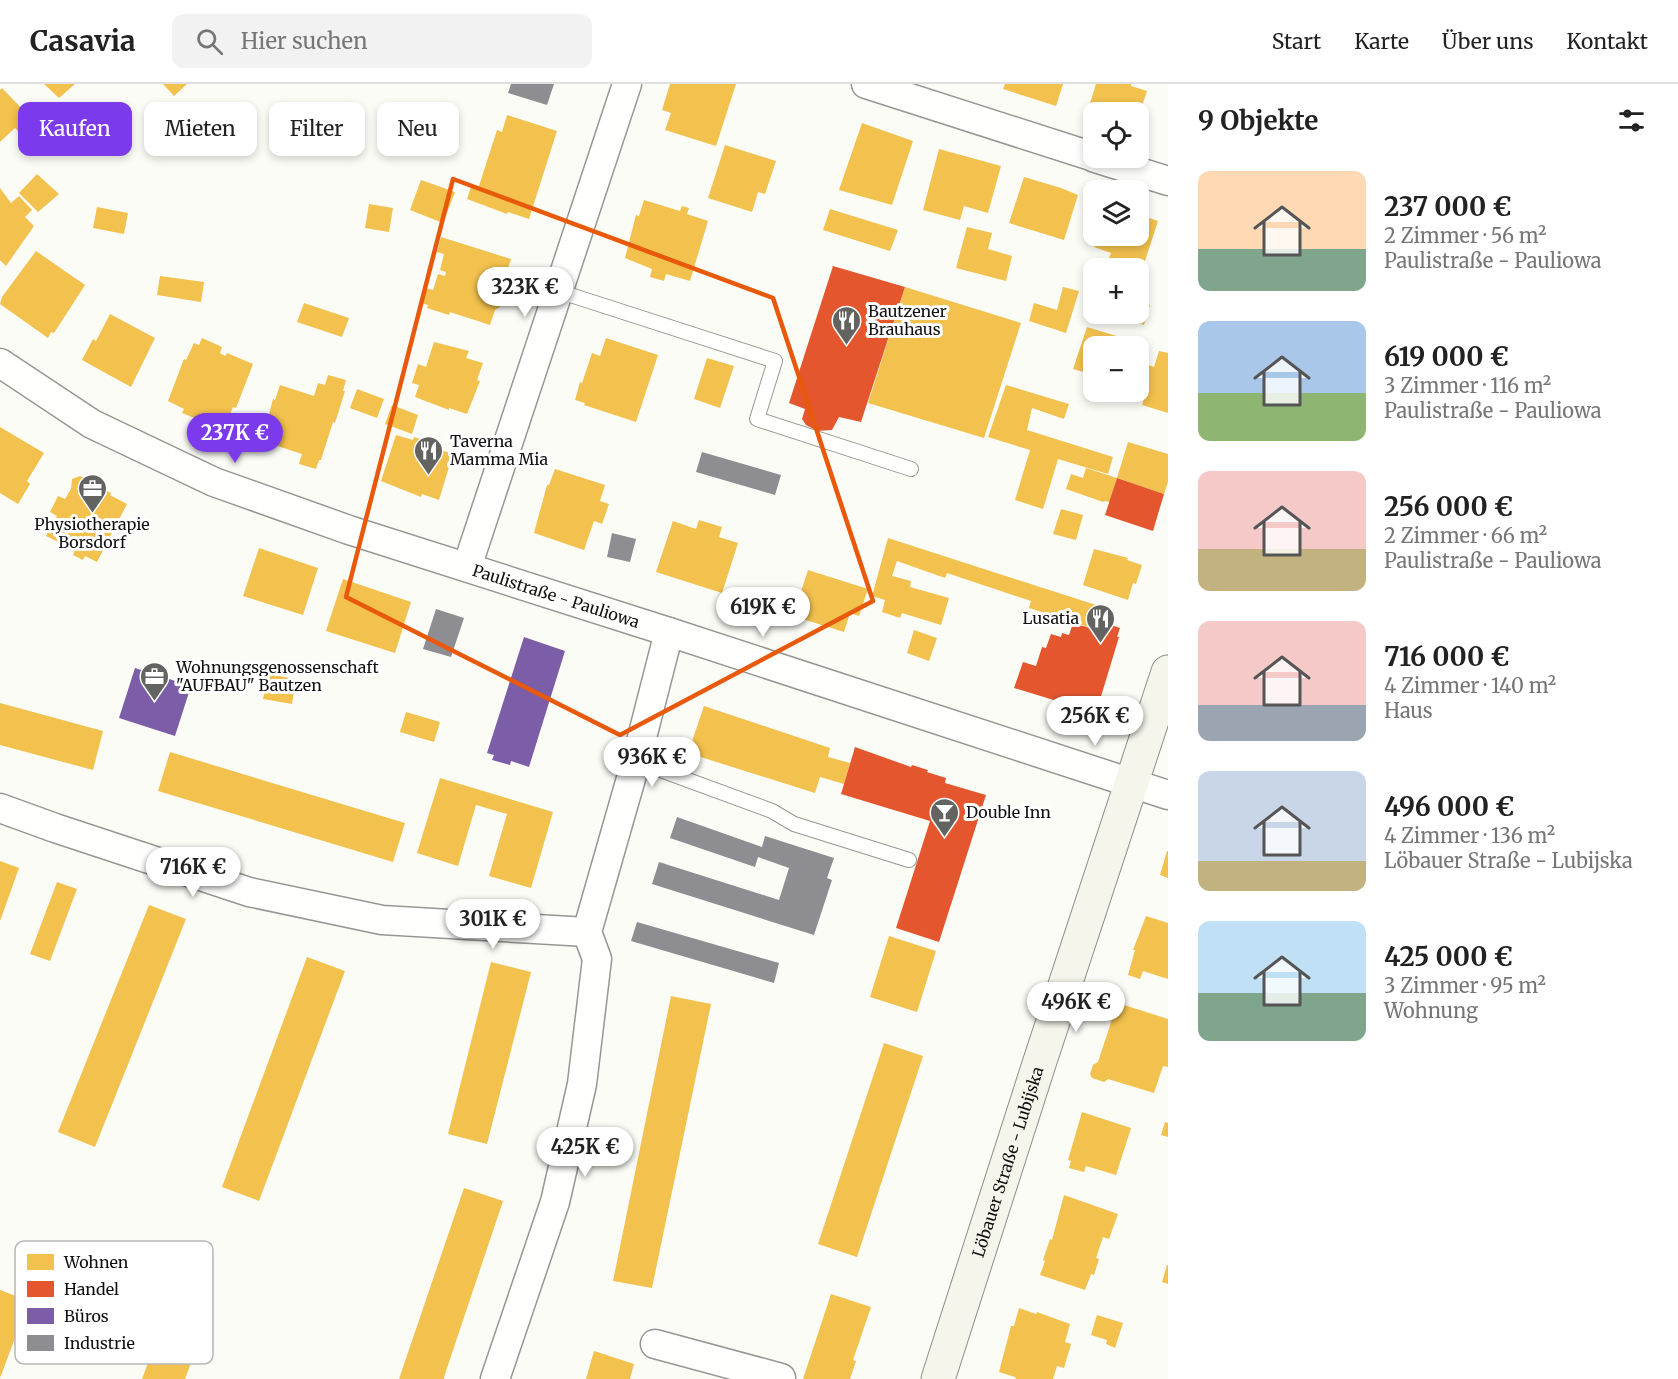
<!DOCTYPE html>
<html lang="de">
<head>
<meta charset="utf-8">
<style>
  :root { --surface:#fff; --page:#f2f2f2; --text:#222; --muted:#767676; --line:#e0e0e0; --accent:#7c3aed }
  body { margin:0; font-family:Merriweather,serif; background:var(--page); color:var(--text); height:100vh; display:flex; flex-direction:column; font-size:22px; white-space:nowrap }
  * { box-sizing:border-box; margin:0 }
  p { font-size:20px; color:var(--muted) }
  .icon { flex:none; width:33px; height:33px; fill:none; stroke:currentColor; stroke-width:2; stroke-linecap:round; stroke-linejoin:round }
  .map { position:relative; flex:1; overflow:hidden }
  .side { display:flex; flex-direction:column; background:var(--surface); width:510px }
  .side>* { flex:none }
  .guide { position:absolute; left:18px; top:18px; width:570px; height:54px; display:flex; gap:12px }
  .tools { position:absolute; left:1083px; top:18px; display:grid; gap:12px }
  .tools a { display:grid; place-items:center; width:66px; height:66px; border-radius:12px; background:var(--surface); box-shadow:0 3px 9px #0003; font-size:30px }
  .price { position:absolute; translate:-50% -51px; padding:0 14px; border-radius:21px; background:#fff; color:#222; font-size:20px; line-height:39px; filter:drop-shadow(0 2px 3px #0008) }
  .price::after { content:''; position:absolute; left:50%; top:36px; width:18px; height:14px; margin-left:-9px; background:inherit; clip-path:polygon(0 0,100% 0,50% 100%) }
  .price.current { background:var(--accent); color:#fff }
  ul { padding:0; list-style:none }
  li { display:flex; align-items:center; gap:18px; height:150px; padding:0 30px }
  li span { display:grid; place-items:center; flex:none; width:168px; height:120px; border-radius:12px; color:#555 }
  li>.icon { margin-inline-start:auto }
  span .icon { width:72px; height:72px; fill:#fffc; stroke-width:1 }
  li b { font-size:26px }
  h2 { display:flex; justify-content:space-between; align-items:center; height:72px; padding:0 30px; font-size:26px }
  .chip { padding:0 21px; border-radius:12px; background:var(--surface); box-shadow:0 3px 9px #0003; font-size:21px; line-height:54px }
  .chip.current { background:var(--accent); color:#fff }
  header { display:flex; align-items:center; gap:36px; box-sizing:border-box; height:84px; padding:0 30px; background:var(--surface); border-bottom:2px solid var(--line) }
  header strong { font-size:28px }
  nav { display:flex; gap:33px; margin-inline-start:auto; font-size:21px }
  .search { width:420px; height:54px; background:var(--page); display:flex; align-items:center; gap:15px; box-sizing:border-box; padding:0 21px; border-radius:12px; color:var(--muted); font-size:22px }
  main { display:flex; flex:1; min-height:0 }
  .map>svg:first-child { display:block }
  .homes { fill:#f2c14e }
  .shops { fill:#e4572e }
  .offices { fill:#7b5ea7 }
  .industry { fill:#8d8d92 }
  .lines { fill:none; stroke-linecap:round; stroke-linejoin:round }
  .lane-casing { stroke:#969694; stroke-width:16 }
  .street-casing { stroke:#969694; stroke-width:31 }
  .secondary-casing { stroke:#8d8d8b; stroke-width:35 }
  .lane { stroke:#fffffe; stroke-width:14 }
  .street { stroke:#fffffe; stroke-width:28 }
  .secondary { stroke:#f6f5eb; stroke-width:33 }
  .marked { fill:none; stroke:#e8590c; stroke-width:4.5; stroke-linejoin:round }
  .labels { text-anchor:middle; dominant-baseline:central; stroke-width:6; stroke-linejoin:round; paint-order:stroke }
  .poi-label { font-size:16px; fill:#101010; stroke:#fff; text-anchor:start }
  .street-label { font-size:16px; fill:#101010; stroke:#fff }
  .key { fill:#fff; stroke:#b7b7b7; stroke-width:1.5 }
  .key-label { font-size:16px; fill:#101010 }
</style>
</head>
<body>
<header>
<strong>Casavia</strong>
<div class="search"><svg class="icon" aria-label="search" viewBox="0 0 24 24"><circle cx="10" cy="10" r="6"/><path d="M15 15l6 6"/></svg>Hier suchen</div>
<nav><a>Start</a><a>Karte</a><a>Über uns</a><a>Kontakt</a></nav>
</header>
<main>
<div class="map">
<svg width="1168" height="1295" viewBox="0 0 1168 1295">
  <rect width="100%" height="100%" fill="#fcfcf7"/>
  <path class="homes" d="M44 0H75L59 14Z
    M163 0H187L174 12Z
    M670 0H736L716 62 665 46 671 29 662 26Z
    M1005 0H1063L1056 22 1003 5Z
    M1096 0H1131V2L1147 7 1140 28H1094V35L1086 32Z
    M2 4 28 31 25 33 31 39 20 50 15 44 0 58V6Z
    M387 21 426 32 418 57 379 45Z
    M507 31 557 47 529 135 508 128 507 130 467 115 471 103 478 105 497 46 502 48Z
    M862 39 913 57 892 121 839 106Z
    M725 61 776 77 765 110 758 108 752 128 708 114Z
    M939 65 1001 82 988 129 964 122 960 136 923 126Z
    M37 90 59 110 38 128 19 109Z
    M1024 93 1061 104 1078 111 1064 156 1009 139Z
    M421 96 455 108 443 139 410 126Z
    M0 104 11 119 19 112 32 126 25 133 34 142 6 182 0 176Z
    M644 116 680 127 682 122 689 124 687 130 708 137 690 197 666 190 664 197 650 193 652 185 625 174 636 131 639 132Z
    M369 120 393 124 389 148 365 144Z
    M97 123 128 129 124 150 93 144Z
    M830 125 898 146 890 167 823 146Z
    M1138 130 1158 137 1144 180 1127 174 1125 181 1108 176 1111 169 1094 163 1098 152H1138Z
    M967 143 992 149 988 165 1012 172 1006 197 956 184Z
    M441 153 511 175 506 191 509 198 501 222 495 226 490 241 450 228 449 231 427 224 428 221 420 219 425 204 433 206 438 190 445 192 446 188 440 186 444 170 437 168Z
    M36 167 85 201 54 249 51 248 48 254 0 220 2 213Z
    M160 192 204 198 201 218 157 211Z
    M905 203 1021 239 984 354 868 319Z
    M1063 203 1079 207 1066 249 1029 237 1034 219 1057 226Z
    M1138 217 1150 221 1144 241 1108 230H1138Z
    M304 219 349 234 342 253 297 238Z
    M110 230 155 254 131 303 82 276 93 255 96 257Z
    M1087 243 1133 257 1131 262H1094V291L1073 285Z
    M202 254 222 263 220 269 225 272 227 269 253 280 236 324 233 323 228 335 230 340 219 345 218 339 206 334 204 338 182 329 184 325 168 317 184 275 186 276 194 259 199 261Z
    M606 254 658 271 636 338 584 321 585 319 575 316 580 298 582 299 592 269 600 272Z
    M434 258 469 267 466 274 483 279 477 296 480 297 467 330 449 324V326L415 313 419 301 412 299 418 280 426 283Z
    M1159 267 1168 269V329L1142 321 1147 304 1142 302 1148 281 1154 283Z
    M707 274 734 282 720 324 694 315Z
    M328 291 346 296 343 307H345L335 339 333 338 321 376H319L316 385 299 380 302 370 262 357 273 315 275 316 280 301 314 312 318 299 325 301Z
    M1006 301 1069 320 1064 335 1032 324 1027 346 1113 373 1108 390 1058 375 1043 425 1015 416 1030 366 988 353Z
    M357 305 384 315 377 334 350 324Z
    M1102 308H1117L1115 312Z
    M392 321 418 331 412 350 385 340Z
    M0 343 44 369 27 397 30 400 18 420 0 409Z
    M396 351 413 356 414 353 436 360 435 364 453 370 439 416 422 410 421 413 381 397Z
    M1128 358 1168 370V398L1164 410 1117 394Z
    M1086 384 1117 394 1110 418 1104 417 1103 418 1066 405 1071 390 1083 394Z
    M555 385 605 401 600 417 609 420 602 440 594 437 584 466 534 449 547 401H549Z
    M80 392 86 395 88 400 93 402V400L111 409 110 411 127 420 97 478 85 472 83 476 73 471 75 466 46 452 57 432 50 428 58 412 65 415 71 405 72 395Z
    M1061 425 1083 431 1076 456 1053 450Z
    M699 436 722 443 719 453 738 459 722 509 656 488 673 437 696 445Z
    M888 454 1096 521 1088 543 1029 524 1031 517 947 489 945 494 897 477 892 492 911 497 910 503 949 514 941 541 902 529 900 534 882 528 885 516 872 512Z
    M259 464 318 484 303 531 243 512Z
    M1094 465 1128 474 1127 476 1142 481 1136 500 1133 499 1128 516 1083 501Z
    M808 486 868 505 859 532 850 529 844 548 793 532Z
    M343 495 411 518 395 569 326 547Z
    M914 546 937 554 929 577 907 569Z
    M268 590 296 595 292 620 263 615Z
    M0 619 103 647 93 686 0 661Z
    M704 622 830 664 828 673 850 679 844 700 820 693 815 709 688 669Z
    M406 628 440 638 434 658 400 648Z
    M170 668 405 739 393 778 158 707Z
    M440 694 553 728 531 804 489 792 507 730 476 721 458 782 417 769Z
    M1167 767H1168V794L1160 791Z
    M0 777 19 784 0 837Z
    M57 798 77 805 50 877 30 870Z
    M149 821 186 835 95 1063 58 1048Z
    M1146 832 1168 839V895L1143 887 1140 895 1128 891 1135 866H1133Z
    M889 852 936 867 917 928 870 913Z
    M307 873 345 887 259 1117 222 1103Z
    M491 878 531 888 487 1060 448 1050Z
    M671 912 711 920 652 1204 613 1197Z
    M1124 921 1168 935V983L1163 982 1154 1009 1108 995 1104 998 1092 994 1090 990 1093 981 1098 978 1116 923 1123 925Z
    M884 959 923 972 857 1173 818 1160Z
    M1082 1028 1131 1044 1116 1091 1086 1082 1084 1088 1069 1084 1071 1077 1068 1076Z
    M1165 1038 1168 1039V1053L1161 1051Z
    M464 1104 503 1117 445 1290 444 1295H399Z
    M1064 1111 1118 1130 1109 1155 1103 1153 1096 1174 1099 1175 1094 1191 1091 1190 1085 1206 1040 1191 1045 1177 1043 1176 1050 1155 1052 1156Z
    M1167 1181H1168V1200L1162 1198Z
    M0 1206 29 1217 0 1294Z
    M831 1210 871 1223 853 1276 856 1277 850 1295H803Z
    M1019 1224 1036 1230 1037 1228 1070 1240 1065 1258 1071 1260 1064 1284 1057 1282 1053 1295H1016L1015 1293 999 1288 1011 1242H1014Z
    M1097 1231 1123 1239 1115 1264 1106 1260 1107 1256 1091 1251Z
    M159 1249 197 1263 185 1295H142Z
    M594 1267 634 1280 630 1295H586Z"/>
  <path class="shops" d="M833 182 905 203 861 338 839 333 832 346 817 347 806 341 802 335 805 325 789 319Z
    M1117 394 1164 410 1153 447 1105 431Z
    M1093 535 1120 544 1117 553H1119L1096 629 1014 604 1023 578 1036 582 1042 563 1046 564 1051 550 1061 553 1062 549 1069 551 1073 539 1090 544Z
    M855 663 911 683 912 681 928 686 927 688 946 694 945 699 986 711 939 858 896 844 930 737 841 710Z"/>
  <path class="offices" d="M524 553 565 567 529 683 511 677 510 681 492 676 494 671 487 669Z
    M135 584 191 602 175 652 119 634Z"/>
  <path class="industry" d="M511 0H554L547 21 508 9Z
    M702 368 781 391 775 411 696 388Z
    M612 449 636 455 630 478 607 473Z
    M436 525 464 534 451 573 423 565Z
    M677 733 762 763 765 752 834 774 827 794 832 796 814 851 652 800 659 778 779 816 789 784 758 773 755 783 670 754Z
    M637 838 779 879 774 899 631 857Z"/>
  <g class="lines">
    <defs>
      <path id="lane" d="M558 207 775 277 757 335 911 385
        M636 677 772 727 794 740 909 776"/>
      <g id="street">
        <path d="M866 0 1094 73"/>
        <path d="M1095 74 1168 97"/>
        <path id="s1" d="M0 279 92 340 214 398 349 446 669 548 1168 711"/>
        <path d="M467 483 627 0"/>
        <path d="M0 724 55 744 249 808 382 836 587 848"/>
        <path d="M655 1260 781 1294"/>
        <path d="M495 1295 555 1118 582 1000 597 875 587 848 636 677 669 548"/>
      </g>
      <g id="secondary">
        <path id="s2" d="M938 1295 1039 980 1168 588"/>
      </g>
    </defs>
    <use href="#lane" class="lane-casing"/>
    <use href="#street" class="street-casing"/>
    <use href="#secondary" class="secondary-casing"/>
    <use href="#lane" class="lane"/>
    <use href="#street" class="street"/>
    <use href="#secondary" class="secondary"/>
  </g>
  <path class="marked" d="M453 95 773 214 873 517 620 651 346 513Z"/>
  <defs>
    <symbol id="restaurant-pin" viewBox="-11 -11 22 30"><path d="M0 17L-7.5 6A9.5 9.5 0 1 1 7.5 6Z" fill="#636361" stroke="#fff"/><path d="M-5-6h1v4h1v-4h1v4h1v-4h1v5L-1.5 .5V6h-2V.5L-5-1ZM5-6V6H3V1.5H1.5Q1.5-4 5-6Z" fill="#fff"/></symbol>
    <symbol id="office-pin" viewBox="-11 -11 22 30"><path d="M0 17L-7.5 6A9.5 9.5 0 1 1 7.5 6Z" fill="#636361" stroke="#fff"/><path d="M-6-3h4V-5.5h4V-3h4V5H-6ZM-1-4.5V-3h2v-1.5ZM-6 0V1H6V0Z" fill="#fff"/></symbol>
    <symbol id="bar-pin" viewBox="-11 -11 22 30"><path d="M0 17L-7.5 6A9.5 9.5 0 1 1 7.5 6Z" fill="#636361" stroke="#fff"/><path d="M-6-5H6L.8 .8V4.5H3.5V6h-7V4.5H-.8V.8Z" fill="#fff"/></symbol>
  </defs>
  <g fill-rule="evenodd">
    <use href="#restaurant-pin" x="830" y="220" width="33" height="45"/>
    <use href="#restaurant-pin" x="412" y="350" width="33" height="45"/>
    <use href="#office-pin" x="76" y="388" width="33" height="45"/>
    <use href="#restaurant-pin" x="1084" y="518" width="33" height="45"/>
    <use href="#office-pin" x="138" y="576" width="33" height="45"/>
    <use href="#bar-pin" x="928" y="712" width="33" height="45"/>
  </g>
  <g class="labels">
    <g class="poi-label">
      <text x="868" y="227">Bautzener<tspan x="868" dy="18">Brauhaus</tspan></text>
      <text x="450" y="357">Taverna<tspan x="450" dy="18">Mamma Mia</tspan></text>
      <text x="92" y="440" text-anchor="middle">Physiotherapie<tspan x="92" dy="18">Borsdorf</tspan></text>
      <text x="1079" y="534" text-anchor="end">Lusatia</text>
      <text x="176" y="583">Wohnungsgenossenschaft<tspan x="176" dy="18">"AUFBAU" Bautzen</tspan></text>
      <text x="966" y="728">Double Inn</text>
    </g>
    <g class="street-label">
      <text stroke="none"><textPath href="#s1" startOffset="606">Paulistraße - Pauliowa</textPath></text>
      <text stroke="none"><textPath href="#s2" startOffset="228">Löbauer Straße - Lubijska</textPath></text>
    </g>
  </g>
  <rect x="15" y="1157" width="198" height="123" rx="9" class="key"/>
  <rect x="27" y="1170" width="27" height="16" fill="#f2c14e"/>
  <rect x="27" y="1197" width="27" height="16" fill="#e4572e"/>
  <rect x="27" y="1224" width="27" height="16" fill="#7b5ea7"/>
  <rect x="27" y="1251" width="27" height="16" fill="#8d8d92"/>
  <g class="key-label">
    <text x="64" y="1184">Wohnen</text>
    <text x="64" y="1211">Handel</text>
    <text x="64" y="1238">Büros</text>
    <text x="64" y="1265">Industrie</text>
  </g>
</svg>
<div class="tools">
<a><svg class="icon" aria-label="locate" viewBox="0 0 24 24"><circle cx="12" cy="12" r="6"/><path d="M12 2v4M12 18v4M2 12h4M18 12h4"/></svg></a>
<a><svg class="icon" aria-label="layers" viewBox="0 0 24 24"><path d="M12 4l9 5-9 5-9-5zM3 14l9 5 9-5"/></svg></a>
<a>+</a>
<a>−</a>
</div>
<b class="price" style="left:525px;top:234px">323K €</b>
<b class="price current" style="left:235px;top:380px">237K €</b>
<b class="price" style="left:763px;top:554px">619K €</b>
<b class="price" style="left:1095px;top:663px">256K €</b>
<b class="price" style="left:652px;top:704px">936K €</b>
<b class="price" style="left:193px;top:814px">716K €</b>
<b class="price" style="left:493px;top:866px">301K €</b>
<b class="price" style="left:1076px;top:949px">496K €</b>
<b class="price" style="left:585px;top:1094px">425K €</b>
<div class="guide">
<a class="chip current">Kaufen</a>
<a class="chip">Mieten</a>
<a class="chip">Filter</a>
<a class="chip">Neu</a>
</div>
</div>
<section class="side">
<h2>9 Objekte<svg class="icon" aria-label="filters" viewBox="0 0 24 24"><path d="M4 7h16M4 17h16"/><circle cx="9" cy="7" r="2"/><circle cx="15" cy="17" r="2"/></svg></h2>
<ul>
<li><span style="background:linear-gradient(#ffd9b3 65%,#7fa58c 0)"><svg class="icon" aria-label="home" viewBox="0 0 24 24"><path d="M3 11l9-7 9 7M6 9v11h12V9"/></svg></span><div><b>237 000 €</b><p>2 Zimmer · 56 m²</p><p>Paulistraße - Pauliowa</p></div></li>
<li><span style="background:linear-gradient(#a9c7e8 60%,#8fb573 0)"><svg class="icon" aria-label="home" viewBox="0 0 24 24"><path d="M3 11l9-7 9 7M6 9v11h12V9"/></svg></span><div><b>619 000 €</b><p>3 Zimmer · 116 m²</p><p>Paulistraße - Pauliowa</p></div></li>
<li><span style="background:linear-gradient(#f6c9c9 65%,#c2b280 0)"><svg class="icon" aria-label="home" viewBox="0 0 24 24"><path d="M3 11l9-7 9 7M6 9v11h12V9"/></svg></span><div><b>256 000 €</b><p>2 Zimmer · 66 m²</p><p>Paulistraße - Pauliowa</p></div></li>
<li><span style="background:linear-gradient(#f6c9c9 70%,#9aa5b1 0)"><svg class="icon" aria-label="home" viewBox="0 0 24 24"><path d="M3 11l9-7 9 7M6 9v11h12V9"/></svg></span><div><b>716 000 €</b><p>4 Zimmer · 140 m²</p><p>Haus</p></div></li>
<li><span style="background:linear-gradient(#c9d6e8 75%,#c2b280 0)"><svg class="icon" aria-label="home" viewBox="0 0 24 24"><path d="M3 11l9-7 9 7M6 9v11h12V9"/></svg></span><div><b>496 000 €</b><p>4 Zimmer · 136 m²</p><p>Löbauer Straße - Lubijska</p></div></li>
<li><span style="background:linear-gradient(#bfe0f5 60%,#7fa58c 0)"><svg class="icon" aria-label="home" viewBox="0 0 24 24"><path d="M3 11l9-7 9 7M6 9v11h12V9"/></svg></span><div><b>425 000 €</b><p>3 Zimmer · 95 m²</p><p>Wohnung</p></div></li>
</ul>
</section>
</main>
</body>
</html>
